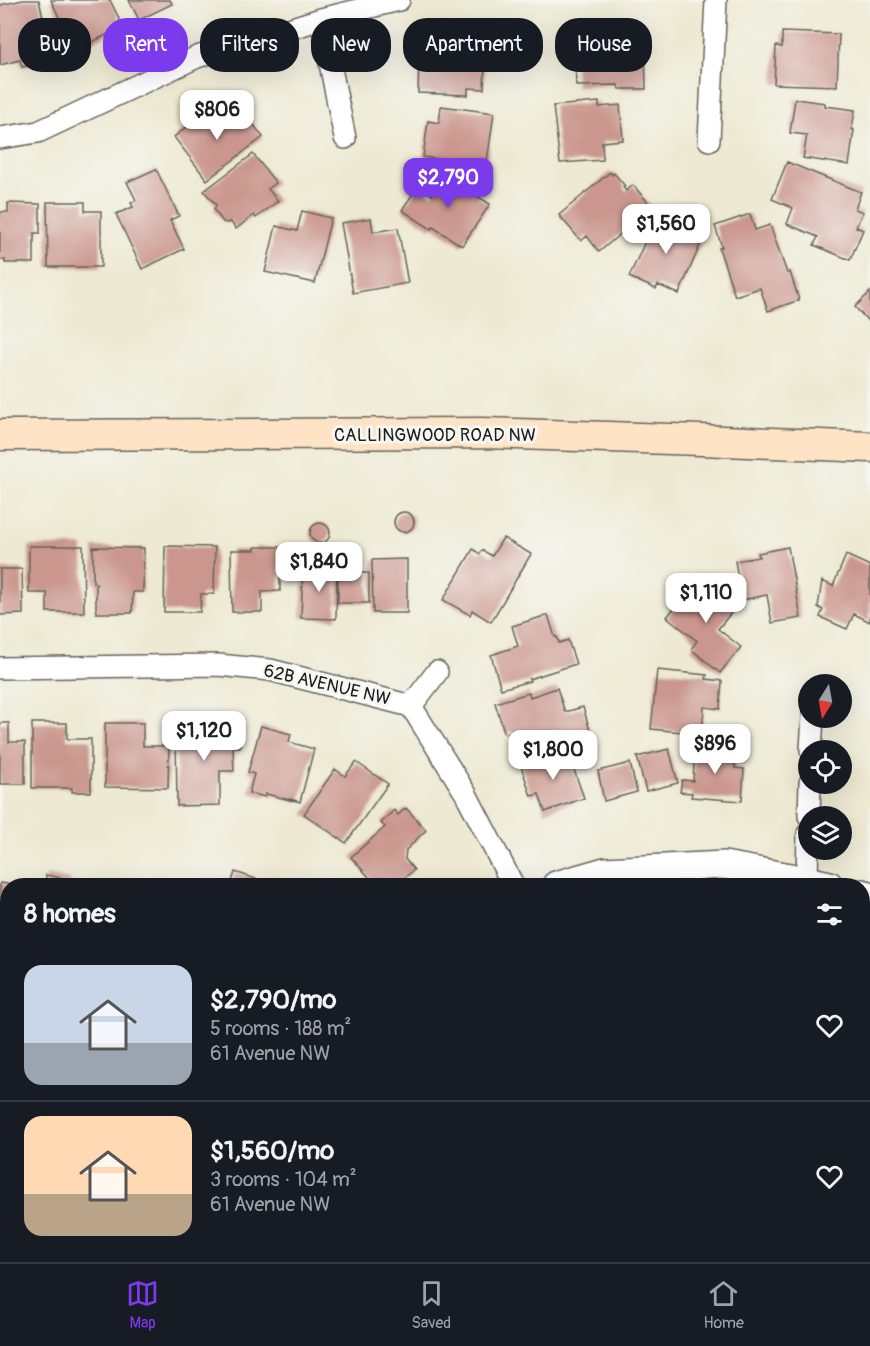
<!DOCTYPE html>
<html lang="en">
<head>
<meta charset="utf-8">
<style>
  :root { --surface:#171b24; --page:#242831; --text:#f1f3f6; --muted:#9ea1a6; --line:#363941; --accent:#7c3aed }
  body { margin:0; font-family:Pangolin,sans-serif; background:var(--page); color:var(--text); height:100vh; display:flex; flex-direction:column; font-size:22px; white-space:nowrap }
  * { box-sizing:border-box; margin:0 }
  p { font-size:20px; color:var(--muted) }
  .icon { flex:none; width:33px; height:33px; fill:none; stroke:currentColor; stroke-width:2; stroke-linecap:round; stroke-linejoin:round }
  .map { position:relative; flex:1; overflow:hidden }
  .drawer { position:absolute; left:0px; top:878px; width:870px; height:386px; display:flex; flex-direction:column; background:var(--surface); border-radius:24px 24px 0 0; box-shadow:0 6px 24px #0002 }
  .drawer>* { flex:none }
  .banner { position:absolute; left:18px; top:18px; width:834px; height:54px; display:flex; gap:12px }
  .needle { width:39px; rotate:191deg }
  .controls { position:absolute; left:798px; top:674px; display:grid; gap:12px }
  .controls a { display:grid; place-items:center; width:54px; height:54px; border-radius:50%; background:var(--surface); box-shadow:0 6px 24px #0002; font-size:30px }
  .price { position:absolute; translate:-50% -51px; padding:0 14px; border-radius:12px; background:#fff; color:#222; font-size:20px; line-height:39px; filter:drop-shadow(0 2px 3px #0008) }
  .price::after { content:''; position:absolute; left:50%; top:36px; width:18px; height:14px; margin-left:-9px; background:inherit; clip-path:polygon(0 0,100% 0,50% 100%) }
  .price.current { background:var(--accent); color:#fff }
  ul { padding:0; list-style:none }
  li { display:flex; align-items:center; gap:18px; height:150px; padding:0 24px }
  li+li { border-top:2px solid var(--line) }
  li span { display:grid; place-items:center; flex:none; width:168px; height:120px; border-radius:18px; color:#555 }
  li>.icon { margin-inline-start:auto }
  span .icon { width:72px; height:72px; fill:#fffc; stroke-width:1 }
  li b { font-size:26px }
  h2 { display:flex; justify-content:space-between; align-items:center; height:72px; padding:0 24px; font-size:26px }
  .pill { padding:0 21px; border-radius:24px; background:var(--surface); box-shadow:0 6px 24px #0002; font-size:21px; line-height:54px }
  .pill.current { background:var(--accent); color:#fff }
  .tab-bar { display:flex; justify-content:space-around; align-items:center; height:84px; border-top:2px solid var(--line); background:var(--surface); font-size:16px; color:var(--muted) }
  .tab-bar a { display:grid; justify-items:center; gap:3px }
  .tab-bar .current { color:var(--accent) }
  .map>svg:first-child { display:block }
  .green { fill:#b1d984; stroke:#667a50; stroke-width:1.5 }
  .building { fill:#ca968d }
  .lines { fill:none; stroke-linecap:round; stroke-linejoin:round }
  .minor-casing { stroke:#65645c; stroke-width:24 }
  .tertiary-casing { stroke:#65645c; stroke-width:30 }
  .secondary-casing { stroke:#65645c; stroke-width:33 }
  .minor { stroke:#fff; stroke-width:21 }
  .tertiary { stroke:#fff; stroke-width:27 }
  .secondary { stroke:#fee4c5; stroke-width:30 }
  .labels { text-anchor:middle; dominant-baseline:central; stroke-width:6; stroke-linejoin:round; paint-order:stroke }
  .street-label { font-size:18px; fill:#1c1c1c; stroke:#f6f6f2 }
</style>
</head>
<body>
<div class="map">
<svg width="870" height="1262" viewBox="0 0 870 1262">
  <rect width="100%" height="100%" fill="#f6f6f2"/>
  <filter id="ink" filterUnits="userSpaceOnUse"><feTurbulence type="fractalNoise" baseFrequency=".0167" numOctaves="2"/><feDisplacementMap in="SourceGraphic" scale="12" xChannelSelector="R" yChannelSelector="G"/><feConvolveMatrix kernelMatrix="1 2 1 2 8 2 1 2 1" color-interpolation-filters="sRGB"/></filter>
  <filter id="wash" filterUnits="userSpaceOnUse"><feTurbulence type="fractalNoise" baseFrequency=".008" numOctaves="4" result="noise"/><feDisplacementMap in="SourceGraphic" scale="24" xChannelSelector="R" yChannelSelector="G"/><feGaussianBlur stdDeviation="1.35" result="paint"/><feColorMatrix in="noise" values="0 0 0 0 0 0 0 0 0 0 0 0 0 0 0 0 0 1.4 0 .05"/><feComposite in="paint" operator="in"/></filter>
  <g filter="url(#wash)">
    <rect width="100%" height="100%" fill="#ede9d2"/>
    <path class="green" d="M863 957 870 958V1262H813L815 1256H862Z"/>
    <g id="blocks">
      <path class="building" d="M23 0H39L53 60 22 67 20 60 0 65V5Z
        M51 0H110L123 27 88 44 80 28 67 34Z
        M129 0H170L172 4 139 20Z
        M628 30 629 47H645L646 89H619L618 85 576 86 575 55H579L578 31Z
        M782 32 839 34 837 86 774 84 776 46 782 47Z
        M448 36 486 38 484 89 468 88V95L418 93 419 62H429L430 38 448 39Z
        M795 99 825 103V106L855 110 852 129 854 130 849 165 803 158 807 135 790 133Z
        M599 102V107L620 105 623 140 602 142 603 160 560 163 553 106Z
        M214 106 228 124 244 112 263 137 207 180 174 137Z
        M441 106 494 113 487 162 458 158V162L423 157 428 121 439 123Z
        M253 154 276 183 268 189 278 201 256 218 254 215 236 229 230 221 228 223 223 222 214 210 216 205 204 191Z
        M787 162 861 192 855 209 863 212 856 227 863 230 850 260 814 245 818 237 787 224 793 208 772 199Z
        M156 169 179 216 170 220 184 249 142 269 116 214 133 207 131 203 136 200 127 182Z
        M610 172 612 175 614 173 625 186 623 187 626 191 633 185 652 207 599 252 587 236 581 241 559 215Z
        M445 175 463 187 466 183 479 192 477 196 490 204 462 246 433 227 431 229 402 210 418 186 432 195Z
        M47 202H85V211H101V267H48Z
        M8 203 40 204V233H34V263H5V260H0V212H8Z
        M660 209 685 220 679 234 701 243 679 294 658 285 656 289 629 277Z
        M302 211 331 218 315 283 265 272 276 226 297 231Z
        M750 214 755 230 770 225 787 273 790 272 799 300 768 311 760 288 735 296 719 248 722 247 715 226Z
        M371 218 373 232 398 228 408 283 353 293 341 223Z
        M870 292V323L855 307Z
        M394 522a10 10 0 1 1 20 0a10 10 0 1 1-20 0Z
        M310 533a10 10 0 1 1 20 0a10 10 0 1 1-20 0Z
        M503 538 531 554 491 622 472 610 470 615 443 600 473 549 480 554 482 550 492 556Z
        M29 546H83L84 612H47V593H29Z
        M165 546 215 547 214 594H201L200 612H164Z
        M93 547 144 548 143 592H133L132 613H96V583H93Z
        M255 547H280V591L262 592V612H232L231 550H255Z
        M788 547 801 618 772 623 767 595 742 600 735 561 759 557 758 553Z
        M846 555 870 566V622L854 614 847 629 820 617 823 610 818 607 822 581 833 586Z
        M407 559V613H373L372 560Z
        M303 566 337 567 336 619 301 618Z
        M0 569H22L23 614 0 615Z
        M338 573H369V603H338Z
        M698 578 735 608 718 629 741 647 720 673 691 649 697 641 667 617Z
        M548 615 555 637H557L559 643 568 640 576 664 529 679 530 681 501 689 491 655 518 646 512 626Z
        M657 670 707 675 706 679 722 681 720 709 704 707 702 734 651 729Z
        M557 688 565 712 583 707 592 737 520 759 512 731 505 734 495 703 529 693 530 697Z
        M233 721V730L240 729V747H233L234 771H220V805L177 806 176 733H194V722Z
        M0 723H9V742H25V784H0Z
        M32 723H67V739H91V792H72V788H32Z
        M105 723H143V746H169L168 788 105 787Z
        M261 726 291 734 289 742 314 749 300 802 290 799V800L266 794 265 797 249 793 254 774 248 772Z
        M695 746 736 750 735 768 744 769 742 801 691 797 692 793 680 792 682 780 693 781Z
        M669 749 678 783 646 791 637 757Z
        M567 750 584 798 545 812 539 794 531 796 521 766Z
        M356 762 388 784 346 843 304 814 335 769 345 776Z
        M630 763 637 792 604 801 598 771Z
        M406 808 426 830 406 850 405 859 414 870 401 881 403 883 401 885H379L377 883 376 885 351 857 385 827 381 823 394 810 398 815Z
        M235 872 265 882 264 885H231Z
        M46 875 71 880 70 883 77 884V885H45Z
        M0 883 8 884V939L6 948 0 947Z
        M0 1059 8 1060V1110L0 1109Z
        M0 1246 8 1248V1256H18L17 1262H0Z
        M33 1256H85L84 1262H31Z
        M93 1256 128 1261V1262H92Z
        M713 1256H792L790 1262H711Z"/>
    </g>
  </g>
  <g filter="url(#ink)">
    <use href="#blocks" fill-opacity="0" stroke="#65645c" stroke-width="1.5"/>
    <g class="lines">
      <defs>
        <path id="minor" d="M321 19 345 138
          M0 138 38 132 197 57 321 19 399 0
          M709 140 716 0
          M0 668 218 665 270 670 411 706 466 794 513 885
          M411 706 437 672
          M811 750 813 717
          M809 816 810 783
          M807 880 808 834
          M0 1003 8 1004"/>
        <path id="tertiary" d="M556 885 605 871 724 865 807 880 829 885
          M862 893 870 895
          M233 1262 236 1256"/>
        <path id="secondary" d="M0 435 483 433 701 440 870 447"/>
      </defs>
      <use href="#minor" class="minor-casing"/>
      <use href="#tertiary" class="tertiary-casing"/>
      <use href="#secondary" class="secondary-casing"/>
      <use href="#minor" class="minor"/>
      <use href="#tertiary" class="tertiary"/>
      <use href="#secondary" class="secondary"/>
    </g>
  </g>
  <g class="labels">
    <g class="street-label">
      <text x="435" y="435">CALLINGWOOD ROAD NW</text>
      <text transform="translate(327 685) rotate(13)">62B AVENUE NW</text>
    </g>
  </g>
</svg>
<div class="controls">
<a><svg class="needle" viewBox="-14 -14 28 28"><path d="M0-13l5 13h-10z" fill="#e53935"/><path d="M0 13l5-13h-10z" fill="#9ea1a6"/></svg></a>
<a><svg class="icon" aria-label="locate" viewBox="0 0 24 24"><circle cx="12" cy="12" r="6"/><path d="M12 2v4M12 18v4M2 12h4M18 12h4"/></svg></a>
<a><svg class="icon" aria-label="layers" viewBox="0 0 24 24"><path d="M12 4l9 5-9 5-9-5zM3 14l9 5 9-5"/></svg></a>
</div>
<b class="price" style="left:217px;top:141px">$806</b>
<b class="price current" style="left:448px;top:209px">$2,790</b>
<b class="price" style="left:666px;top:255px">$1,560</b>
<b class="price" style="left:319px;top:593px">$1,840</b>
<b class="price" style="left:706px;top:624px">$1,110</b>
<b class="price" style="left:204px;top:762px">$1,120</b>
<b class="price" style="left:715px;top:775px">$896</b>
<b class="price" style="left:553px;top:781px">$1,800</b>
<div class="banner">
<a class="pill">Buy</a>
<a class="pill current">Rent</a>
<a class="pill">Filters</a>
<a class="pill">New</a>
<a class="pill">Apartment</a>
<a class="pill">House</a>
</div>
<section class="drawer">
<h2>8 homes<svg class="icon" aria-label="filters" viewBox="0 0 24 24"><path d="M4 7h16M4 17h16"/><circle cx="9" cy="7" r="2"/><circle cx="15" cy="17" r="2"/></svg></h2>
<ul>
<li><span style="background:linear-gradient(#c9d6e8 65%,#9aa5b1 0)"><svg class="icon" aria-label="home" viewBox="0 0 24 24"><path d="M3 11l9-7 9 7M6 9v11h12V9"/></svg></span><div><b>$2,790/mo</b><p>5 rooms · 188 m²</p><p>61 Avenue NW</p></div><svg class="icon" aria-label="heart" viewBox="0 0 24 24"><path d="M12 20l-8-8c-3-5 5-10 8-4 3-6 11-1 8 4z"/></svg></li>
<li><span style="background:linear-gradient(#ffd9b3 65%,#b9a48a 0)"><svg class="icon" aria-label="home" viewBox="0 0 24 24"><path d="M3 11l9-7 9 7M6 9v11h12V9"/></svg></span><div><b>$1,560/mo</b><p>3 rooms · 104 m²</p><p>61 Avenue NW</p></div><svg class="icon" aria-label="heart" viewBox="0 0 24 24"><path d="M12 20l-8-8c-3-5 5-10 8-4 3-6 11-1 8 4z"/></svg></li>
</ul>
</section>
</div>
<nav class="tab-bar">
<a class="current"><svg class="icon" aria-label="map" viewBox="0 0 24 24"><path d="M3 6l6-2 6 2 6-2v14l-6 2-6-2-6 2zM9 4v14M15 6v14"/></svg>Map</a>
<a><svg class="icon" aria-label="saved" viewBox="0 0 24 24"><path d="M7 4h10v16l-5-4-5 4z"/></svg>Saved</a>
<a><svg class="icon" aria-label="home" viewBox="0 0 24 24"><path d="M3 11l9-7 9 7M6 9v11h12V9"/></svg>Home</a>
</nav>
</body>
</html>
